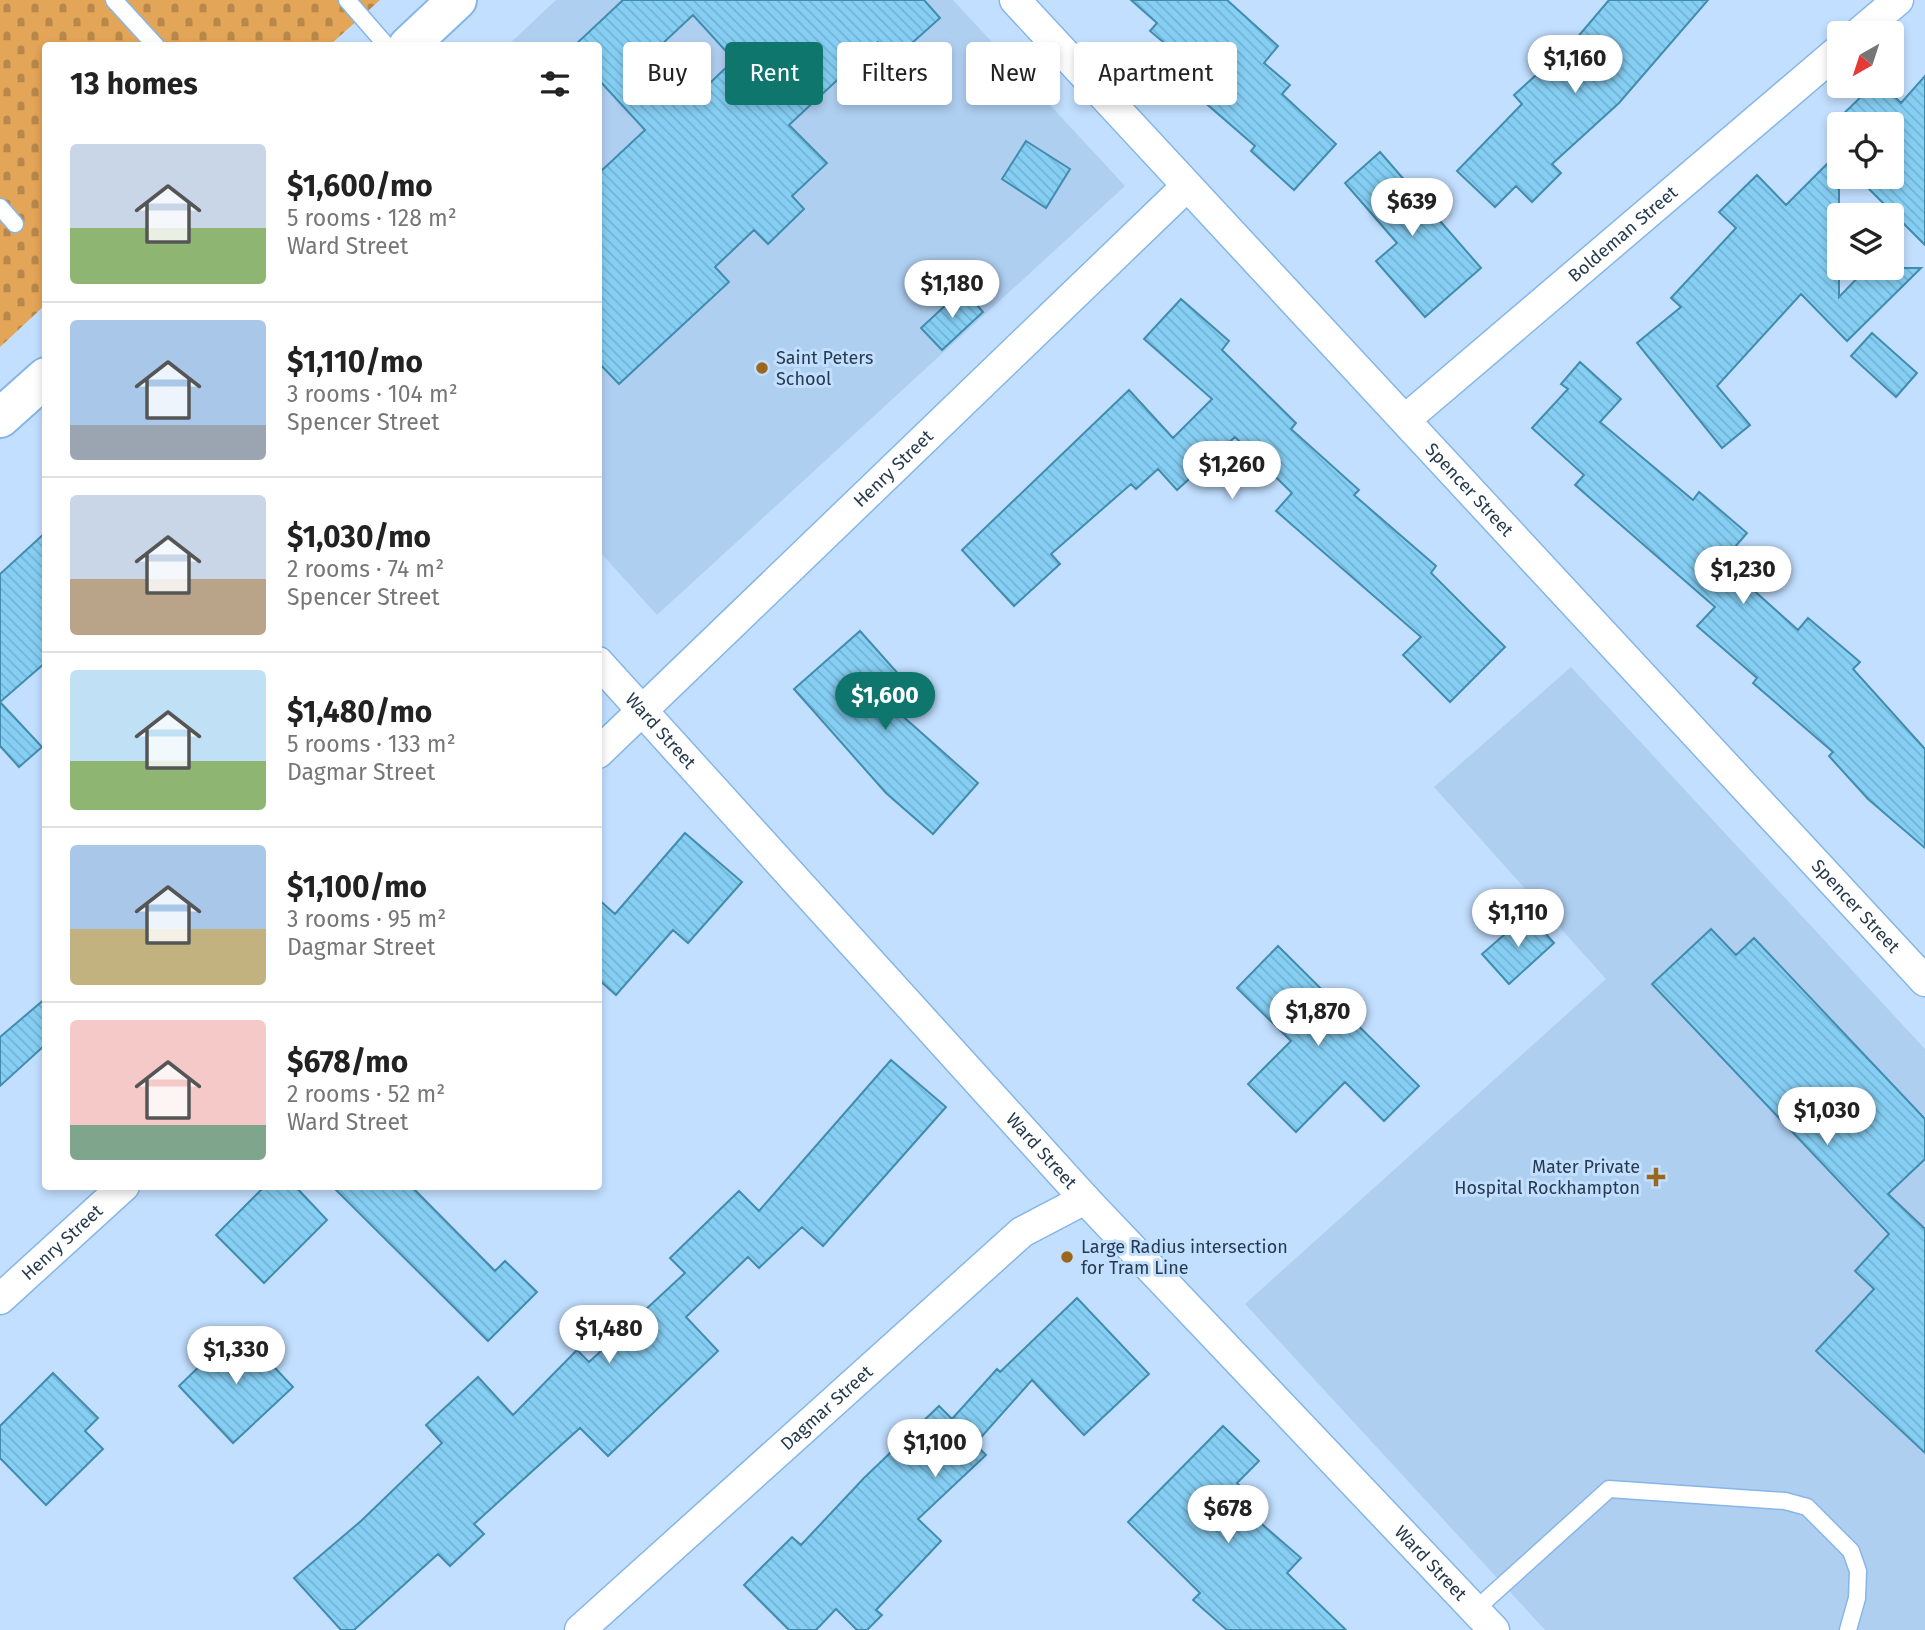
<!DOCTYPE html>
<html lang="en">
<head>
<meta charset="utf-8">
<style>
  :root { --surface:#fff; --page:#f6f6f6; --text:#222; --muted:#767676; --line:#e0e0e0; --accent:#0f766e }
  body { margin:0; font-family:"Fira Sans",sans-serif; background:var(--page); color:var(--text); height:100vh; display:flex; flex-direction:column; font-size:26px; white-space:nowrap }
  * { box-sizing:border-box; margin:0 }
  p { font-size:23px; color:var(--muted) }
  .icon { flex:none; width:38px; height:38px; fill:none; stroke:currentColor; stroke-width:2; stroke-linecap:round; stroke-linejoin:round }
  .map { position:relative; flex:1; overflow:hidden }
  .side { position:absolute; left:42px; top:42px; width:560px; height:1148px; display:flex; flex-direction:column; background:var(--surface); border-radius:7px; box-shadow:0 4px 10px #0003 }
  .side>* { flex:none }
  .hud { position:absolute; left:623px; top:42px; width:665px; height:63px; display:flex; gap:14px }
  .needle { width:46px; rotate:219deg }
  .buttons { position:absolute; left:1827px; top:21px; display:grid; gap:14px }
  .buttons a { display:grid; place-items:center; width:77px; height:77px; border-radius:7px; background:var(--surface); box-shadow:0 4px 10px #0003; font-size:35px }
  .price { position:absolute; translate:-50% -60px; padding:0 16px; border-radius:24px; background:#fff; color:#222; font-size:23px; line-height:46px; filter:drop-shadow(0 2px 4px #0008) }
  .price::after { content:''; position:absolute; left:50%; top:42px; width:21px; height:16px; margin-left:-10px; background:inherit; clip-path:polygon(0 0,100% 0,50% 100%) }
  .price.active { background:var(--accent); color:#fff }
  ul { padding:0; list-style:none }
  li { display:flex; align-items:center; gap:21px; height:175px; padding:0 28px }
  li+li { border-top:2px solid var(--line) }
  li span { display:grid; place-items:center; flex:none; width:196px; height:140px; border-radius:7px; color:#555 }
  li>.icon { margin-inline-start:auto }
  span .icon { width:84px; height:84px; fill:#fffc; stroke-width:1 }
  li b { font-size:30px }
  h2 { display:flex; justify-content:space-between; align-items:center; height:84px; padding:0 28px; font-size:30px }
  .pill { padding:0 24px; border-radius:7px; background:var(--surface); box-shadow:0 4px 10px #0003; font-size:24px; line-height:63px }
  .pill.active { background:var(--accent); color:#fff }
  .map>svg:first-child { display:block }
  .built { fill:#afcff1 }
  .cemetery { fill:url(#cemetery-stones) }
  .building { fill:url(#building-back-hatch); stroke:#428cae; stroke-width:2; fill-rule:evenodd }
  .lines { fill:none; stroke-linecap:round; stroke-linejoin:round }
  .lane-casing { stroke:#86b6e8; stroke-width:19 }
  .street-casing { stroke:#86b6e8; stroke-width:33 }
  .secondary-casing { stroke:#86b6e8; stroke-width:42 }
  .lane { stroke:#fff; stroke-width:16 }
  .street { stroke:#fff; stroke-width:30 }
  .secondary { stroke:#fff; stroke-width:38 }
  .poi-dot { fill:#9b671d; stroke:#c2dfff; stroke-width:2.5 }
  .labels { text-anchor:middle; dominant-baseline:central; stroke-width:6; stroke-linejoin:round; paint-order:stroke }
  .street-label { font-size:18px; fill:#263a4e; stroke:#c2dfff }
  .poi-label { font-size:18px; fill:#263a4e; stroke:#c2dfff; text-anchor:start }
</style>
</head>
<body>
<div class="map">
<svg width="1925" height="1630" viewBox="0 0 1925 1630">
  <defs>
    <pattern id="cemetery-stones" width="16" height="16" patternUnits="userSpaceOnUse" patternTransform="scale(1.75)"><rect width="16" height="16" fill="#e3a557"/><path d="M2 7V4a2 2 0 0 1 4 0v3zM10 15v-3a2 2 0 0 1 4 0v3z" fill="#b8874a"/></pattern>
    <pattern id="building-back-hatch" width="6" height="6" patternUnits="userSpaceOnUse" patternTransform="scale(1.75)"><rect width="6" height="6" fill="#86cff4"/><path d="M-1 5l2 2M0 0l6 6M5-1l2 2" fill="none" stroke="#74b2d3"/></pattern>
  </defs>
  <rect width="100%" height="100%" fill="#c2dfff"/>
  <path class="built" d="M556 0H953L1125 186 657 615 599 551 598 46H507Z
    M1571 667 1925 1049V1630H1545L1245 1304 1606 979 1434 787Z"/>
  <path class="cemetery" d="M0 0H380L330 45 46 46 45 305 0 347Z"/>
  <path class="building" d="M623 0H924L940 18 894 59 878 42 789 125 827 163 792 196 804 209 768 244 754 230 715 267 729 282 619 384 598 362V174L645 130 598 79V46H574ZM693 15 734 60 688 104 646 59Z
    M1131 0H1227L1278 46 1264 63 1290 85 1282 94 1336 144 1294 190 1251 151 1255 146 1194 93 1206 78 1150 31 1157 23Z
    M1609 0H1708L1619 103 1552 164 1561 173 1532 202 1516 186 1495 207 1457 171 1522 104 1514 95 1576 39Z
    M1925 76V245L1857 177H1892V124H1833L1872 86H1884L1901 103Z
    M1026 141 1070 169 1046 208 1002 179Z
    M1380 152 1481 268 1425 317 1376 261 1397 243 1345 183Z
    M1839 152V297L1867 268H1921L1847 341 1801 294 1717 386 1750 425 1722 448 1637 343 1681 307 1671 298 1736 228 1719 212 1757 175 1786 205Z
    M963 289 983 312 942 350 921 328Z
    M1181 299 1229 341 1222 350 1296 423 1291 429 1359 490 1354 495 1436 566 1431 573 1505 647 1450 702 1403 655 1421 637 1276 511 1292 493 1235 437 1177 490 1158 469 1136 489 1131 484 1051 554 1060 564 1014 606 962 550 1129 390 1173 438 1212 399 1144 339Z
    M1872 333 1917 373 1896 397 1851 356Z
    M1580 362 1621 399 1600 422 1693 500 1699 492 1747 533 1722 562 1798 630 1808 618 1860 662 1853 669 1925 749V848L1868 799 1829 756 1833 752 1753 683 1757 678 1697 626 1715 607 1575 485 1584 475 1532 428 1568 389 1561 384Z
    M46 532V662L0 702 42 747 19 767 0 746V574Z
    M860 631 917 695 898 712 978 783 933 834 886 793 794 689Z
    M685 833 742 882 688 943 673 930 616 995 598 979V899L615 914Z
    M1528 914 1554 943 1509 984 1482 954Z
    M1711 929 1736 955 1754 938 1925 1119V1159L1888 1194 1925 1229V1453L1816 1351 1874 1289 1855 1271 1889 1234 1652 984Z
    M1278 946 1419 1086 1384 1121 1345 1082 1296 1132 1248 1084 1291 1041 1237 988Z
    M46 998V1044L0 1086V1037Z
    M891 1060 946 1107 823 1246 802 1227 759 1268 748 1257 686 1317 718 1351 608 1456 580 1428 474 1524 484 1534 450 1566 438 1554 354 1630H341L294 1578 361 1521 442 1443 426 1425 478 1377 513 1415 577 1350 589 1362 685 1273 670 1258 739 1191 759 1211Z
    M265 1186H295L327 1220 264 1283 216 1235Z
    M332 1186H411L495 1271 505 1261 537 1292 488 1341Z
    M1077 1298 1149 1374 1084 1435 1032 1380 975 1444 986 1455 918 1519 941 1541 876 1610 882 1615 867 1630H857L836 1609 816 1630H789L744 1585 792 1537 801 1545 864 1478 939 1406 952 1419 997 1369 1000 1372Z
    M238 1329 293 1387 233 1443 179 1386Z
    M53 1373 98 1418 85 1431 103 1449 46 1505 0 1458V1426Z
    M1223 1426 1259 1461 1237 1483 1257 1504 1248 1512 1301 1558 1287 1573 1346 1630H1227L1193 1600 1200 1593 1128 1522Z"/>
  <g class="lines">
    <defs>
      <path id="lane" d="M114 0 156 46
        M347 0 387 46
        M0 207 15 224
        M1475 1610 1609 1489 1785 1501 1807 1507 1851 1551 1858 1571 1857 1598 1848 1630"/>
      <g id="street">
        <path id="s1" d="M1015 0 1925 981"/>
        <path d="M1859 33 1898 0"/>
        <path id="s2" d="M1406 419 1839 50"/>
        <path id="s3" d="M598 662 1085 1199 1494 1630"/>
        <path id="s4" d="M598 753 1187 186"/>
        <path id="s5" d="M0 1299 124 1186"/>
        <path id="s6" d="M580 1630 1022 1232 1085 1199"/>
      </g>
      <path id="secondary" d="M408 46 457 0
        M0 418 46 377"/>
    </defs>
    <use href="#lane" class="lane-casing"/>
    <use href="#street" class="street-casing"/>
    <use href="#secondary" class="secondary-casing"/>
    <use href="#lane" class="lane"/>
    <use href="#street" class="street"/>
    <use href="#secondary" class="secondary"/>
  </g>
  <g class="poi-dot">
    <circle cx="762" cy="368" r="7"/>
    <path d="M1652.5 1166.5h7v7h7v7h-7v7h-7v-7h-7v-7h7z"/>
    <circle cx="1067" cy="1257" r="7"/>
  </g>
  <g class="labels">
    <g class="street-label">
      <text stroke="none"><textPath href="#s2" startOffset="285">Boldeman Street</textPath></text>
      <text stroke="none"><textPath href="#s4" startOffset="410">Henry Street</textPath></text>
      <text stroke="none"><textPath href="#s1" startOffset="668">Spencer Street</textPath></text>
      <text stroke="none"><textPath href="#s3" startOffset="93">Ward Street</textPath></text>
      <text stroke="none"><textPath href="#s1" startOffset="1236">Spencer Street</textPath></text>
      <text stroke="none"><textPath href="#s3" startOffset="660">Ward Street</textPath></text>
      <text stroke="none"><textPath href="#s5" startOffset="84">Henry Street</textPath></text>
      <text stroke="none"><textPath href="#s6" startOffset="332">Dagmar Street</textPath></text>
      <text stroke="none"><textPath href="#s3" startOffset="1227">Ward Street</textPath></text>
    </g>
    <g class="poi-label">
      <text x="776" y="358">Saint Peters<tspan x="776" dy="21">School</tspan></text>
      <text x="1640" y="1167" text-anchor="end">Mater Private<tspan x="1640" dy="21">Hospital Rockhampton</tspan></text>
      <text x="1081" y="1247">Large Radius intersection<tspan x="1081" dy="21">for Tram Line</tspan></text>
    </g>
  </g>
</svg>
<div class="buttons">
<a><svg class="needle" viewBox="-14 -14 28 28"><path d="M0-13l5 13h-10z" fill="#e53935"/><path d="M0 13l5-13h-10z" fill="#767676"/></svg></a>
<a><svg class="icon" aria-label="locate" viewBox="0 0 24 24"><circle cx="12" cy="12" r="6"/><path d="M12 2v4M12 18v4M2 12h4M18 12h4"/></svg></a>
<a><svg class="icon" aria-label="layers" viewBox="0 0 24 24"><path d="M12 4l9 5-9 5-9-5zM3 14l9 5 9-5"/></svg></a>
</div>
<b class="price" style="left:1575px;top:95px">$1,160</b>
<b class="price" style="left:1412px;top:238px">$639</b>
<b class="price" style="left:952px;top:320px">$1,180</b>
<b class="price" style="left:1232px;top:501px">$1,260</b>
<b class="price" style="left:1743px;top:606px">$1,230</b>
<b class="price active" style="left:885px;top:732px">$1,600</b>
<b class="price" style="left:1518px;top:949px">$1,110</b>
<b class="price" style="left:1318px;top:1048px">$1,870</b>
<b class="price" style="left:1827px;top:1147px">$1,030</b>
<b class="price" style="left:609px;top:1365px">$1,480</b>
<b class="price" style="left:236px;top:1386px">$1,330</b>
<b class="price" style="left:935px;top:1479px">$1,100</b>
<b class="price" style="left:1228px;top:1545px">$678</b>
<div class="hud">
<a class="pill">Buy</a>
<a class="pill active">Rent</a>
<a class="pill">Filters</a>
<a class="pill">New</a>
<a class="pill">Apartment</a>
</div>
<section class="side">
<h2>13 homes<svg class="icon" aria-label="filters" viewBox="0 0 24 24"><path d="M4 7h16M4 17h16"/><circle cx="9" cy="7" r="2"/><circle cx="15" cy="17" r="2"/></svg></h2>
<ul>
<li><span style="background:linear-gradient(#c9d6e8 60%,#8fb573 0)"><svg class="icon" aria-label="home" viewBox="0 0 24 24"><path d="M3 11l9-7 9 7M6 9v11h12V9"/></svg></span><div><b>$1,600/mo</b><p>5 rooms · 128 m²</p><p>Ward Street</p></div></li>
<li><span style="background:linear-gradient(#a9c7e8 75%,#9aa5b1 0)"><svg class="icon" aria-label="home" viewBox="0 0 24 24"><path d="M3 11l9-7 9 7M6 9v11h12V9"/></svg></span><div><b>$1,110/mo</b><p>3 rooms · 104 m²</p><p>Spencer Street</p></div></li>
<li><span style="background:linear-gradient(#c9d6e8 60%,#b9a48a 0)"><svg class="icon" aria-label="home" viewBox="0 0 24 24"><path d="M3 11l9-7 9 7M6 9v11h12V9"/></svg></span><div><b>$1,030/mo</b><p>2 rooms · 74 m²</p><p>Spencer Street</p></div></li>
<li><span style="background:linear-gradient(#bfe0f5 65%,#8fb573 0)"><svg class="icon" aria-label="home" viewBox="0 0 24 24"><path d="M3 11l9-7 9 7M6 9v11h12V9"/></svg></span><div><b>$1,480/mo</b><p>5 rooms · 133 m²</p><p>Dagmar Street</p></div></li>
<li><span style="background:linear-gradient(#a9c7e8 60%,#c2b280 0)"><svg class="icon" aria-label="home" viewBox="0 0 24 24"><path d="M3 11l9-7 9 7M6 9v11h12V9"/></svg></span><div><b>$1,100/mo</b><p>3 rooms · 95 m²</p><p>Dagmar Street</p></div></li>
<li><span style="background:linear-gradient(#f6c9c9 75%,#7fa58c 0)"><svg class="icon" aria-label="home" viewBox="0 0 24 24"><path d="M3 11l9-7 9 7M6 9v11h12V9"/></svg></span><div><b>$678/mo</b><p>2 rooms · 52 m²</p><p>Ward Street</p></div></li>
</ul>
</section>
</div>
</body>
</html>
